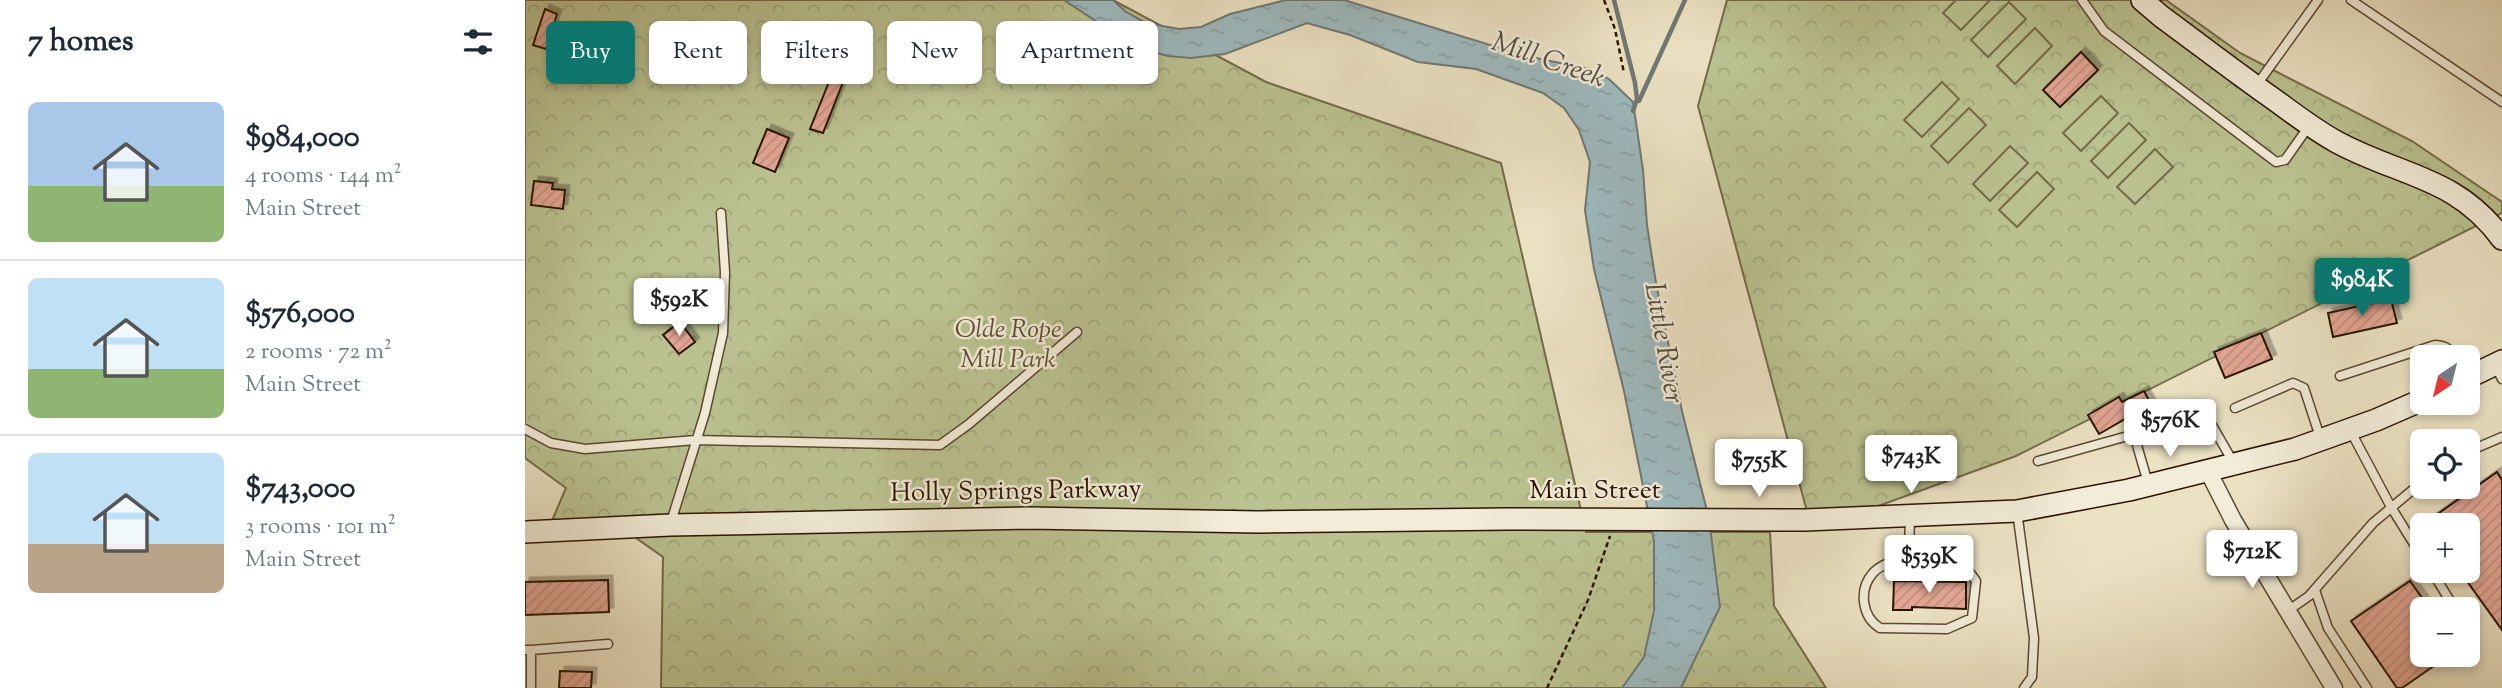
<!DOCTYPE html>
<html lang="en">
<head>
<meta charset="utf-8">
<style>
  :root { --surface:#fff; --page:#f6f6f7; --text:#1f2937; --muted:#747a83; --line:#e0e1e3; --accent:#0f766e }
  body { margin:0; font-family:"Sorts Mill Goudy",serif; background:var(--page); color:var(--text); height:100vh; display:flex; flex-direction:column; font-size:26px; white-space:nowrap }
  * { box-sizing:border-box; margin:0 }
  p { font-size:23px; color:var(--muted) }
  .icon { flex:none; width:38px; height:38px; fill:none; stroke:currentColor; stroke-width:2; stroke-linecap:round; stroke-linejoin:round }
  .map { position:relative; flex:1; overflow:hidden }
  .drawer { display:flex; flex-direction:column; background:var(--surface); width:525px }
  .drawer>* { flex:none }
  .guide { position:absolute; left:21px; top:21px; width:665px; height:63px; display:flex; gap:14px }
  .needle { width:46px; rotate:215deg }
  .buttons { position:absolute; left:1885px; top:345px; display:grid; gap:14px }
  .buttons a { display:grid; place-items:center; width:70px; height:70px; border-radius:10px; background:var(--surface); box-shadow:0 4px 10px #0003; font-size:35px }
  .price { position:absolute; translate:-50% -60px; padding:0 16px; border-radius:7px; background:#fff; color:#222; font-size:23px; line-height:46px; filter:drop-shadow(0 2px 4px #0008) }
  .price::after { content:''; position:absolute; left:50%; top:42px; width:21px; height:16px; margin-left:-10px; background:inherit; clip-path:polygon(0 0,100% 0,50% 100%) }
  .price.active { background:var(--accent); color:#fff }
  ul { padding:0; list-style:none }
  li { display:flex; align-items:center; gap:21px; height:175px; padding:0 28px }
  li+li { border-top:2px solid var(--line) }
  li span { display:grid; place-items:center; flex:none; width:196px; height:140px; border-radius:10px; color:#555 }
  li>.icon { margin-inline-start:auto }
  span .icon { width:84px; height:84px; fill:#fffc; stroke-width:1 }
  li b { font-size:30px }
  h2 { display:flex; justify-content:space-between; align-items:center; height:84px; padding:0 28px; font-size:30px }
  .tag { padding:0 24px; border-radius:10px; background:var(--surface); box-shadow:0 4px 10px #0003; font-size:24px; line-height:63px }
  .tag.active { background:var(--accent); color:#fff }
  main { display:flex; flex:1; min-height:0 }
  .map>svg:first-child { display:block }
  .park { fill:url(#park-crowns); stroke:#746b48; stroke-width:2 }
  .pitch { fill:#bbc291; stroke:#746b48; stroke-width:2 }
  .water { fill:url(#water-ripples); stroke:#707873; stroke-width:2 }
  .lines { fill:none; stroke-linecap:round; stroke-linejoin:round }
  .stream { stroke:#707873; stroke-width:4.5 }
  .building { fill:url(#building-hatch); stroke:#2c1400; stroke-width:2; filter:url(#shadow) }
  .lane-casing { stroke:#5c4831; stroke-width:11 }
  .street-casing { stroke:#5c4831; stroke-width:19 }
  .secondary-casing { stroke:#2c1400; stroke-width:24 }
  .path { stroke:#2c1400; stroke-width:2.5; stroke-dasharray:5 3.5; stroke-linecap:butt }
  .lane { stroke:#f2ecd8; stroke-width:8 }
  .street { stroke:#f2ecd8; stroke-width:16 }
  .secondary { stroke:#f2ecd8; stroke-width:21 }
  .labels { text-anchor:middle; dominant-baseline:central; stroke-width:5; stroke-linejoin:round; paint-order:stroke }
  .park-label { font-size:26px; font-style:italic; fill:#5e5133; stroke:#f2ecd8 }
  .street-label { font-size:26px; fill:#2c1400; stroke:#f2ecd8 }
  .water-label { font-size:28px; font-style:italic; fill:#544e43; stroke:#f2ecd8 }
</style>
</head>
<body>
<main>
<section class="drawer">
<h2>7 homes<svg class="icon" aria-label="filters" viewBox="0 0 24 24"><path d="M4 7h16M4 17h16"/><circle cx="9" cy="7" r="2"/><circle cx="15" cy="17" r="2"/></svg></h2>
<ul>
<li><span style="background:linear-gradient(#a9c7e8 60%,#8fb573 0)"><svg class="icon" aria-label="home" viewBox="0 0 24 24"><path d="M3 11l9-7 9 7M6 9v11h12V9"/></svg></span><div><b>$984,000</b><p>4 rooms · 144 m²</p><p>Main Street</p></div></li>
<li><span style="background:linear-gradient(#bfe0f5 65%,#8fb573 0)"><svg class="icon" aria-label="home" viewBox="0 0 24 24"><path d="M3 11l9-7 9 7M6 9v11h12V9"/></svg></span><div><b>$576,000</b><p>2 rooms · 72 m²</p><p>Main Street</p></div></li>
<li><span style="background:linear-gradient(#bfe0f5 65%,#b9a48a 0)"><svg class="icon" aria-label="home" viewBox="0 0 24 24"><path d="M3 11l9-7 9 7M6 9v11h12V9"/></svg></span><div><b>$743,000</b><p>3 rooms · 101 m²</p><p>Main Street</p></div></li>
</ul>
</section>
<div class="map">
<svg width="1977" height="688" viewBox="0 0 1977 688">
  <defs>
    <pattern id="park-crowns" width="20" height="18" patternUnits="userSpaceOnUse" patternTransform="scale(1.75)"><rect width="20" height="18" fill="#bbc291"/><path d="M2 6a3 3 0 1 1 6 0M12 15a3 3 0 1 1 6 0" fill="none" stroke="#a1a67b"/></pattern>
    <pattern id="water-ripples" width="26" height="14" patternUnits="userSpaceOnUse" patternTransform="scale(1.75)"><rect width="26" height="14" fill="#9ebabf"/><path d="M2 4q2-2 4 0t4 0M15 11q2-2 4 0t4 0" fill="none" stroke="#889fa2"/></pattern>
    <pattern id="building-hatch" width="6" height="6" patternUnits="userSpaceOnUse" patternTransform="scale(1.75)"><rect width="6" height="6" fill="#e2a694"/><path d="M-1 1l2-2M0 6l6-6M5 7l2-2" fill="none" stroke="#c28e7e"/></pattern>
    <filter id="shadow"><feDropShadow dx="4.5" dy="-4.5" stdDeviation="0" flood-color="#0004"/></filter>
  </defs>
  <rect width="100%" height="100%" fill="#ebe2c3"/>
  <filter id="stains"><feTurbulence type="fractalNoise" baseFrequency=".00286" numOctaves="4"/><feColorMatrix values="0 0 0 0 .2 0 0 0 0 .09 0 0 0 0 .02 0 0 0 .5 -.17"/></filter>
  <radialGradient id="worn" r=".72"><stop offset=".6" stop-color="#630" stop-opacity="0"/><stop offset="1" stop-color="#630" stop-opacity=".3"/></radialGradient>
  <path class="park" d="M0 0H588L741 82 976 163 1061 532H1245L1249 606 1301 688H136L138 557 88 522 26 523 41 488 0 458Z
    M1202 0H1641L1715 53 1887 141 1977 202V213L1491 456 1287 530 1173 106Z"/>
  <path class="pitch" d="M1431 0H1465L1436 30 1418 13Z
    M1484 2 1501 19 1463 57 1446 40Z
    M1510 28 1527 46 1490 84 1472 66Z
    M1417 82 1434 99 1397 137 1379 120Z
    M1576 96 1593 113 1556 151 1538 133Z
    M1444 108 1461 125 1423 163 1406 146Z
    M1604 123 1621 140 1583 178 1566 161Z
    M1485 146 1503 163 1465 201 1448 184Z
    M1630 149 1648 167 1610 204 1592 187Z
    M1512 172 1529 189 1492 227 1474 210Z"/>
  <path class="water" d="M539 0H588L601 12 621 23 654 29 676 27 705 14 761 0H819L1001 56 1064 69 1084 79 1108 102 1118 170 1122 225 1131 283 1157 411 1184 519 1195 607 1156 688H1097L1119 657 1129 611V541L1099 391 1069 269 1060 210 1065 162 1054 130 1039 108 1018 93 951 69 893 62 825 35 782 23 700 54 666 58 643 56 621 50 601 41Z"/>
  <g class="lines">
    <path class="stream" d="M1089 0 1110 83 1112 99 1108 111
      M1114 101 1160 0"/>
  </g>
  <path class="building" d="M20 9 32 14 21 49 8 45Z
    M1556 52 1573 70 1535 107 1518 90Z
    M308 72 320 77 298 133 285 129Z
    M242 129 264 138 250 172 228 163Z
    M9 181 28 183 27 189 40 190 38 209 6 205Z
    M1866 299 1872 323 1808 337 1803 313Z
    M155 322 170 342 154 354 138 335Z
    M1736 333 1747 359 1700 378 1689 352Z
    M1619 391 1626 404 1574 434 1563 415 1594 397 1597 402Z
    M1972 472 1977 480V630L1934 570H1942V525H1897Z
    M83 580 84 612 0 615V582Z
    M1369 581 1441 582V609L1387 607V610H1368Z
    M1885 581 1905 609H1897V654H1926L1877 688H1872L1826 621Z
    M35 671 67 672 66 688H34Z"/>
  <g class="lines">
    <defs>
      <path id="lane" d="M1557 0 1579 31 1751 162 1760 160 1784 126
        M1826 0 1977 102
        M1731 86 1793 0
        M1970 365 1977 379
        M1815 376 1910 345C1920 346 1924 347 1928 357
        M1710 408 1768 383 1779 388 1796 440
        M0 429 26 443 60 449 171 440 415 445 444 424 552 332
        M1825 430 1866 507 1897 557
        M1609 435 1623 483
        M1942 452 1977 437
        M1513 461 1671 417 1684 420 1708 462
        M1492 511 1509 638 1507 677 1499 688
        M146 522 180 413 198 333 200 272 196 213
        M1384 555 1410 570 1446 574 1451 581 1447 618 1422 629 1355 628C1337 617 1333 590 1348 573 1356 564 1373 559 1384 555L1385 516
        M1906 570 1930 609
        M1790 590 1803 628 1842 688
        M1761 612 1784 596 1848 523 1897 482
        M1942 630 1947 638
        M0 650H6V688
        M6 650 83 644"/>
      <path id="street" d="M1683 471 1708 520 1809 688"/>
      <path id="secondary" d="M1617 0 1637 17C1671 42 1705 68 1740 93 1763 109 1785 127 1810 141 1873 176 1932 176 1977 239
        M1942 378 1977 361
        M0 532 145 525 504 518 733 522 983 519 1280 520 1492 511 1604 490 1770 449 1851 420 1897 400"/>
    </defs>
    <use href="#lane" class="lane-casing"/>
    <use href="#street" class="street-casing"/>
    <use href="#secondary" class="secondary-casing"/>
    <path class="path" d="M1079 0 1090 29 1099 73
      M1022 688 1063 600 1085 536"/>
    <use href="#lane" class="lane"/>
    <use href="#street" class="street"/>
    <use href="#secondary" class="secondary"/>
  </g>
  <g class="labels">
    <g class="park-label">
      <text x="483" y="330">Olde Rope<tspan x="483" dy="30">Mill Park</tspan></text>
    </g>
    <g class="street-label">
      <text x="1070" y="491">Main Street</text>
      <text transform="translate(491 492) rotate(-1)">Holly Springs Parkway</text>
    </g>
    <g class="water-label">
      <text transform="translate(1023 61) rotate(19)">Mill Creek</text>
      <text transform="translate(1138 343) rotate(80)">Little River</text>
    </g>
  </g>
  <rect width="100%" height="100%" filter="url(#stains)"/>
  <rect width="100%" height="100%" fill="url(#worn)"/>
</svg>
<div class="buttons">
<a><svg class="needle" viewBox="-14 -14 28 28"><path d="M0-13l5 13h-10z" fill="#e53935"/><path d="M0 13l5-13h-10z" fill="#747a83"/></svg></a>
<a><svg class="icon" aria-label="locate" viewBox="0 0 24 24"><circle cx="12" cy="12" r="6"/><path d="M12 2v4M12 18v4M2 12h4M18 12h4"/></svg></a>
<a>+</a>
<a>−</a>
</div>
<b class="price active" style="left:1837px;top:318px">$984K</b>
<b class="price" style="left:154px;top:338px">$592K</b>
<b class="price" style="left:1645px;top:459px">$576K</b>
<b class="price" style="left:1386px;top:495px">$743K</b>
<b class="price" style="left:1234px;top:499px">$755K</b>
<b class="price" style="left:1727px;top:590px">$712K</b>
<b class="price" style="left:1404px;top:595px">$539K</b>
<div class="guide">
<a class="tag active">Buy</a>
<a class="tag">Rent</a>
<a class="tag">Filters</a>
<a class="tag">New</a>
<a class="tag">Apartment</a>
</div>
</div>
</main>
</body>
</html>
